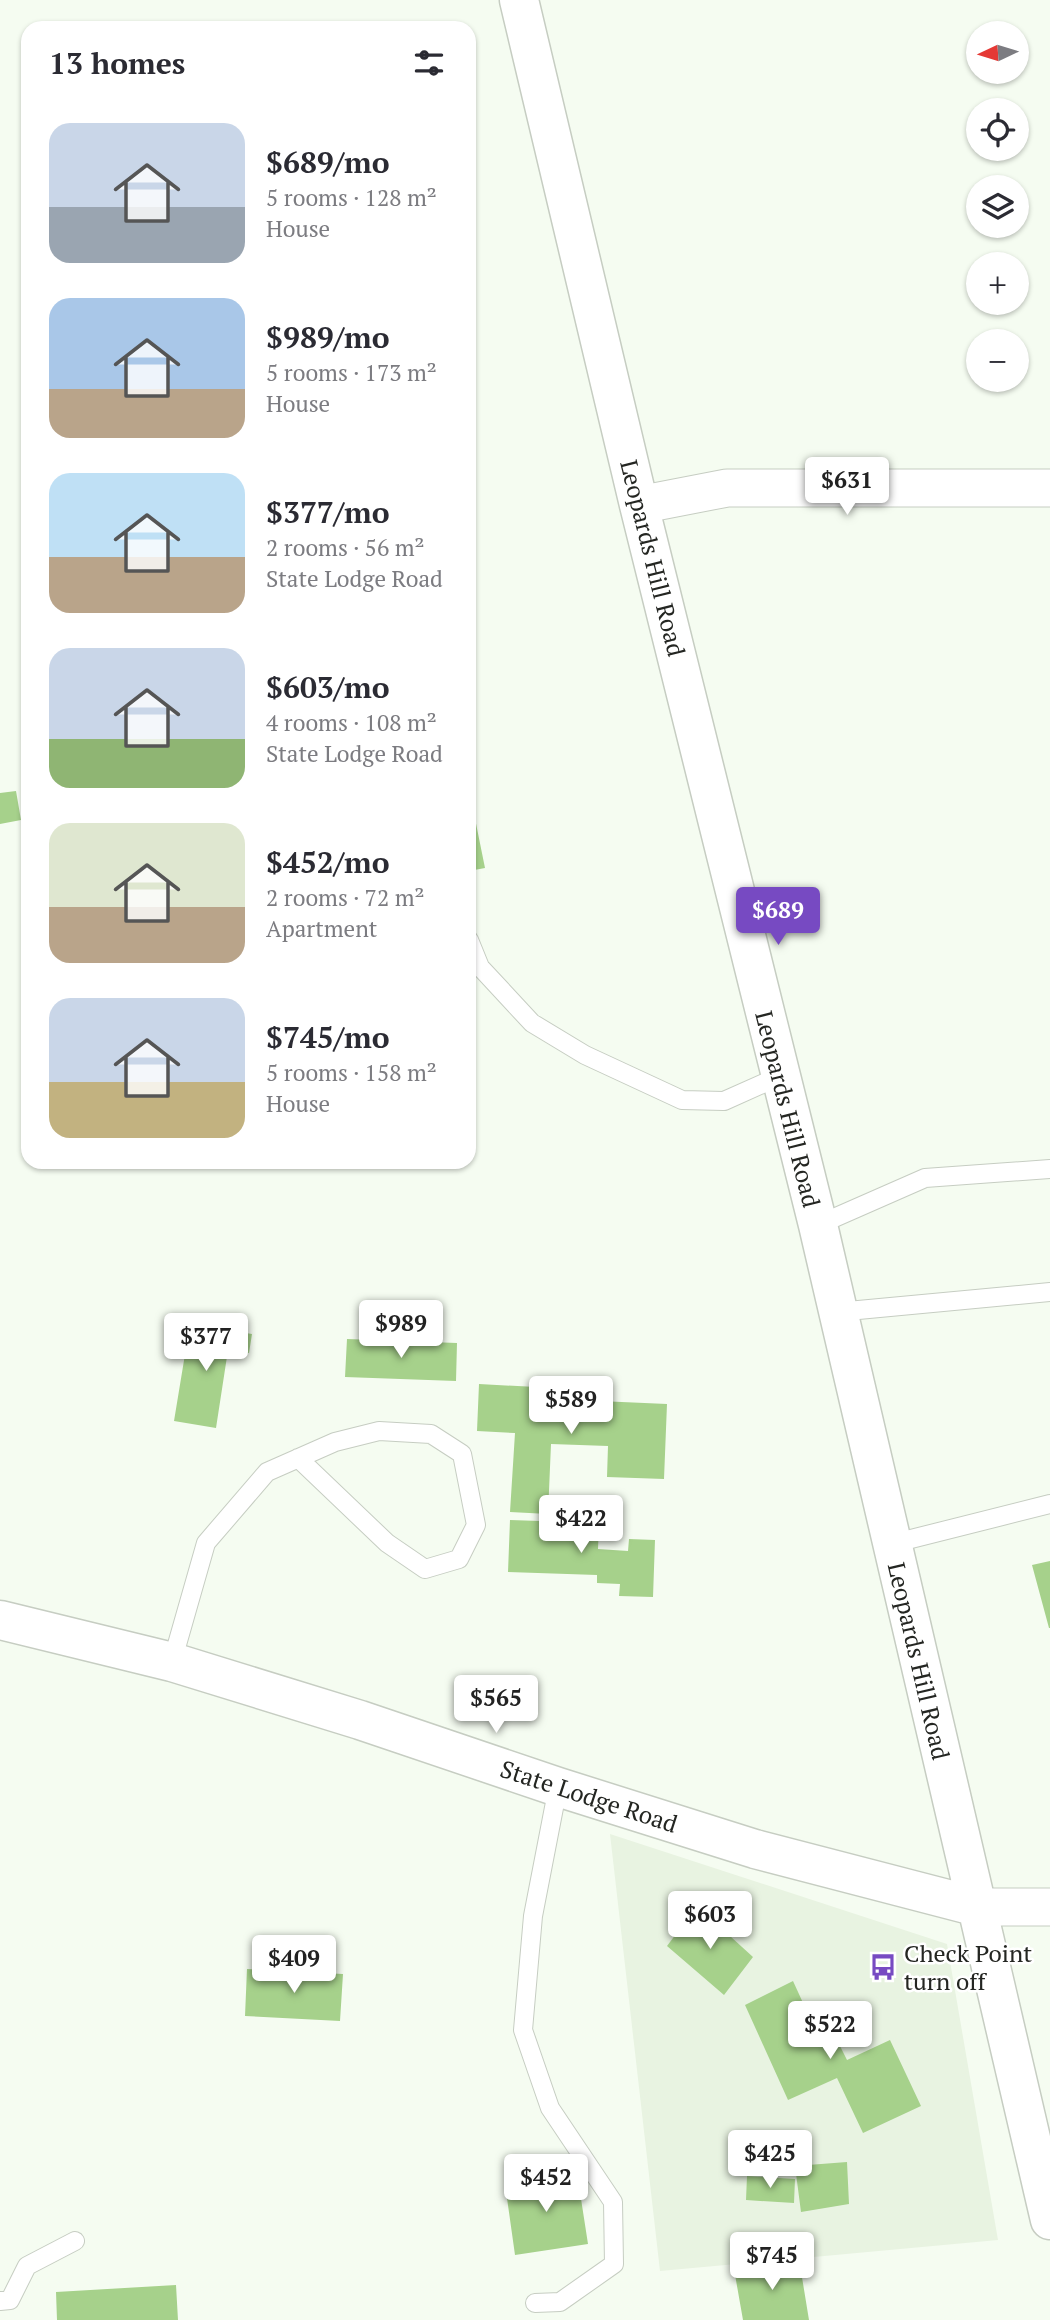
<!DOCTYPE html>
<html lang="en">
<head>
<meta charset="utf-8">
<style>
  :root { --surface:#fff; --page:#f7f7f7; --text:#2b2b33; --muted:#7c7c81; --accent:#774ac2 }
  body { margin:0; font-family:"PT Serif",serif; background:var(--page); color:var(--text); height:100vh; display:flex; flex-direction:column; font-size:26px; white-space:nowrap }
  * { box-sizing:border-box; margin:0 }
  p { font-size:23px; color:var(--muted) }
  .icon { flex:none; width:38px; height:38px; fill:none; stroke:currentColor; stroke-width:2; stroke-linecap:round; stroke-linejoin:round }
  .map { position:relative; flex:1; overflow:hidden }
  .panel { position:absolute; left:21px; top:21px; width:455px; height:1148px; display:flex; flex-direction:column; background:var(--surface); border-radius:21px; box-shadow:0 2px 5px #0004 }
  .panel>* { flex:none }
  .needle { width:46px; rotate:266deg }
  .buttons { position:absolute; left:966px; top:21px; display:grid; gap:14px }
  .buttons a { display:grid; place-items:center; width:63px; height:63px; border-radius:50%; background:var(--surface); box-shadow:0 2px 5px #0004; font-size:35px }
  .price { position:absolute; translate:-50% -60px; padding:0 16px; border-radius:7px; background:#fff; color:#222; font-size:23px; line-height:46px; filter:drop-shadow(0 2px 4px #0008) }
  .price::after { content:''; position:absolute; left:50%; top:42px; width:21px; height:16px; margin-left:-10px; background:inherit; clip-path:polygon(0 0,100% 0,50% 100%) }
  .price.active { background:var(--accent); color:#fff }
  ul { padding:0; list-style:none }
  li { display:flex; align-items:center; gap:21px; height:175px; padding:0 28px }
  li span { display:grid; place-items:center; flex:none; width:196px; height:140px; border-radius:21px; color:#555 }
  li>.icon { margin-inline-start:auto }
  span .icon { width:84px; height:84px; fill:#fffc; stroke-width:1 }
  li b { font-size:30px }
  h2 { display:flex; justify-content:space-between; align-items:center; height:84px; padding:0 28px; font-size:30px }
  .map>svg:first-child { display:block }
  .built { fill:#e8f3e1 }
  .building { fill:#a6d18b }
  .lines { fill:none; stroke-linecap:round; stroke-linejoin:round }
  .lane-casing { stroke:#c6cdc2; stroke-width:20 }
  .street-casing { stroke:#c6cdc2; stroke-width:39 }
  .secondary-casing { stroke:#c6cdc2; stroke-width:41 }
  .lane { stroke:#fff; stroke-width:18 }
  .street { stroke:#fff; stroke-width:37 }
  .secondary { stroke:#fff; stroke-width:38 }
  .labels { text-anchor:middle; dominant-baseline:central; stroke-width:5; stroke-linejoin:round; paint-order:stroke }
  .street-label { font-size:24px; fill:#242622; stroke:#fff }
  .poi-label { font-size:24px; fill:#242622; stroke:#fff; text-anchor:start }
</style>
</head>
<body>
<div class="map">
<svg width="1050" height="2320" viewBox="0 0 1050 2320">
  <rect width="100%" height="100%" fill="#f5fcf1"/>
  <path class="built" d="M610 1834 947 1944 998 2240 660 2271Z"/>
  <path class="building" d="M469 789 485 868 469 871Z
    M16 791 21 820 0 824V793Z
    M190 1324 252 1334 249 1353 228 1350 216 1428 174 1421Z
    M347 1339 457 1343 456 1381 345 1377Z
    M479 1384 555 1388 554 1399 667 1404 664 1479 607 1477 608 1446 551 1444 548 1514 510 1512 515 1433 477 1431Z
    M510 1520 599 1523 598 1549 628 1551 629 1539 655 1540 653 1597 619 1596 620 1584 597 1583V1575L508 1572Z
    M1050 1561V1628H1049L1032 1565Z
    M697 1906 753 1957 724 1995 667 1946Z
    M247 1969 343 1974 340 2021 245 2016Z
    M793 1981 825 2051 839 2044 847 2060 890 2040 921 2106 863 2133 837 2078 788 2100 745 2005Z
    M847 2162 849 2204 801 2212 795 2166Z
    M577 2173 588 2244 515 2255 505 2184Z
    M747 2176 795 2179 794 2203 746 2200Z
    M799 2259 809 2320H743L734 2269Z
    M176 2285 178 2320H57L56 2292Z"/>
  <g class="lines">
    <defs>
      <path id="lane" d="M469 940 480 967 532 1023 585 1055 682 1100 724 1101 780 1076
        M818 1225 925 1178 1050 1169
        M837 1312 1050 1292
        M891 1544 1050 1504
        M172 1662 206 1543 267 1472 335 1442 379 1431 431 1434 462 1454 476 1525 459 1559 425 1569 387 1543 298 1458
        M0 2301 10 2300 27 2266 75 2241
        M535 2303 560 2302 614 2264 613 2202 550 2108 523 2030 533 1916 558 1787"/>
      <path id="street" d="M639 505 727 488H1050
        M978 1907H1050"/>
      <path id="secondary" d="M519 0 639 505 818 1225 1050 2220
        M0 1620 172 1662 360 1720 558 1787 755 1849 978 1907"/>
    </defs>
    <use href="#lane" class="lane-casing"/>
    <use href="#street" class="street-casing"/>
    <use href="#secondary" class="secondary-casing"/>
    <use href="#lane" class="lane"/>
    <use href="#street" class="street"/>
    <use href="#secondary" class="secondary"/>
  </g>
  <defs>
    <symbol id="bus-bare" viewBox="-9 -9 18 18"><path d="M-5-6H5V4H4V6H2V4H-2V6H-4V4H-5ZM-3.5-4V0h7V-4ZM-3.5 1.2v1.5H-2V1.2ZM2 1.2v1.5H3.5V1.2Z" fill="#774ac2" stroke="#fff" stroke-width="2.5" paint-order="stroke"/></symbol>
  </defs>
  <g fill-rule="evenodd">
    <use href="#bus-bare" x="864" y="1948" width="38" height="38"/>
  </g>
  <g class="labels">
    <g class="street-label">
      <text transform="translate(653 558) rotate(76)">Leopards Hill Road</text>
      <text transform="translate(788 1109) rotate(76)">Leopards Hill Road</text>
      <text transform="translate(919 1661) rotate(77)">Leopards Hill Road</text>
      <text transform="translate(589 1796) rotate(18)">State Lodge Road</text>
    </g>
    <g class="poi-label">
      <text x="904" y="1953">Check Point<tspan x="904" dy="28">turn off</tspan></text>
    </g>
  </g>
</svg>
<div class="buttons">
<a><svg class="needle" viewBox="-14 -14 28 28"><path d="M0-13l5 13h-10z" fill="#e53935"/><path d="M0 13l5-13h-10z" fill="#7c7c81"/></svg></a>
<a><svg class="icon" aria-label="locate" viewBox="0 0 24 24"><circle cx="12" cy="12" r="6"/><path d="M12 2v4M12 18v4M2 12h4M18 12h4"/></svg></a>
<a><svg class="icon" aria-label="layers" viewBox="0 0 24 24"><path d="M12 4l9 5-9 5-9-5zM3 14l9 5 9-5"/></svg></a>
<a>+</a>
<a>−</a>
</div>
<b class="price" style="left:847px;top:517px">$631</b>
<b class="price active" style="left:778px;top:947px">$689</b>
<b class="price" style="left:401px;top:1360px">$989</b>
<b class="price" style="left:206px;top:1373px">$377</b>
<b class="price" style="left:571px;top:1436px">$589</b>
<b class="price" style="left:581px;top:1555px">$422</b>
<b class="price" style="left:496px;top:1735px">$565</b>
<b class="price" style="left:710px;top:1951px">$603</b>
<b class="price" style="left:294px;top:1995px">$409</b>
<b class="price" style="left:830px;top:2061px">$522</b>
<b class="price" style="left:770px;top:2190px">$425</b>
<b class="price" style="left:546px;top:2214px">$452</b>
<b class="price" style="left:772px;top:2292px">$745</b>
<section class="panel">
<h2>13 homes<svg class="icon" aria-label="filters" viewBox="0 0 24 24"><path d="M4 7h16M4 17h16"/><circle cx="9" cy="7" r="2"/><circle cx="15" cy="17" r="2"/></svg></h2>
<ul>
<li><span style="background:linear-gradient(#c9d6e8 60%,#9aa5b1 0)"><svg class="icon" aria-label="home" viewBox="0 0 24 24"><path d="M3 11l9-7 9 7M6 9v11h12V9"/></svg></span><div><b>$689/mo</b><p>5 rooms · 128 m²</p><p>House</p></div></li>
<li><span style="background:linear-gradient(#a9c7e8 65%,#b9a48a 0)"><svg class="icon" aria-label="home" viewBox="0 0 24 24"><path d="M3 11l9-7 9 7M6 9v11h12V9"/></svg></span><div><b>$989/mo</b><p>5 rooms · 173 m²</p><p>House</p></div></li>
<li><span style="background:linear-gradient(#bfe0f5 60%,#b9a48a 0)"><svg class="icon" aria-label="home" viewBox="0 0 24 24"><path d="M3 11l9-7 9 7M6 9v11h12V9"/></svg></span><div><b>$377/mo</b><p>2 rooms · 56 m²</p><p>State Lodge Road</p></div></li>
<li><span style="background:linear-gradient(#c9d6e8 65%,#8fb573 0)"><svg class="icon" aria-label="home" viewBox="0 0 24 24"><path d="M3 11l9-7 9 7M6 9v11h12V9"/></svg></span><div><b>$603/mo</b><p>4 rooms · 108 m²</p><p>State Lodge Road</p></div></li>
<li><span style="background:linear-gradient(#dfe7d0 60%,#b9a48a 0)"><svg class="icon" aria-label="home" viewBox="0 0 24 24"><path d="M3 11l9-7 9 7M6 9v11h12V9"/></svg></span><div><b>$452/mo</b><p>2 rooms · 72 m²</p><p>Apartment</p></div></li>
<li><span style="background:linear-gradient(#c9d6e8 60%,#c2b280 0)"><svg class="icon" aria-label="home" viewBox="0 0 24 24"><path d="M3 11l9-7 9 7M6 9v11h12V9"/></svg></span><div><b>$745/mo</b><p>5 rooms · 158 m²</p><p>House</p></div></li>
</ul>
</section>
</div>
</body>
</html>
